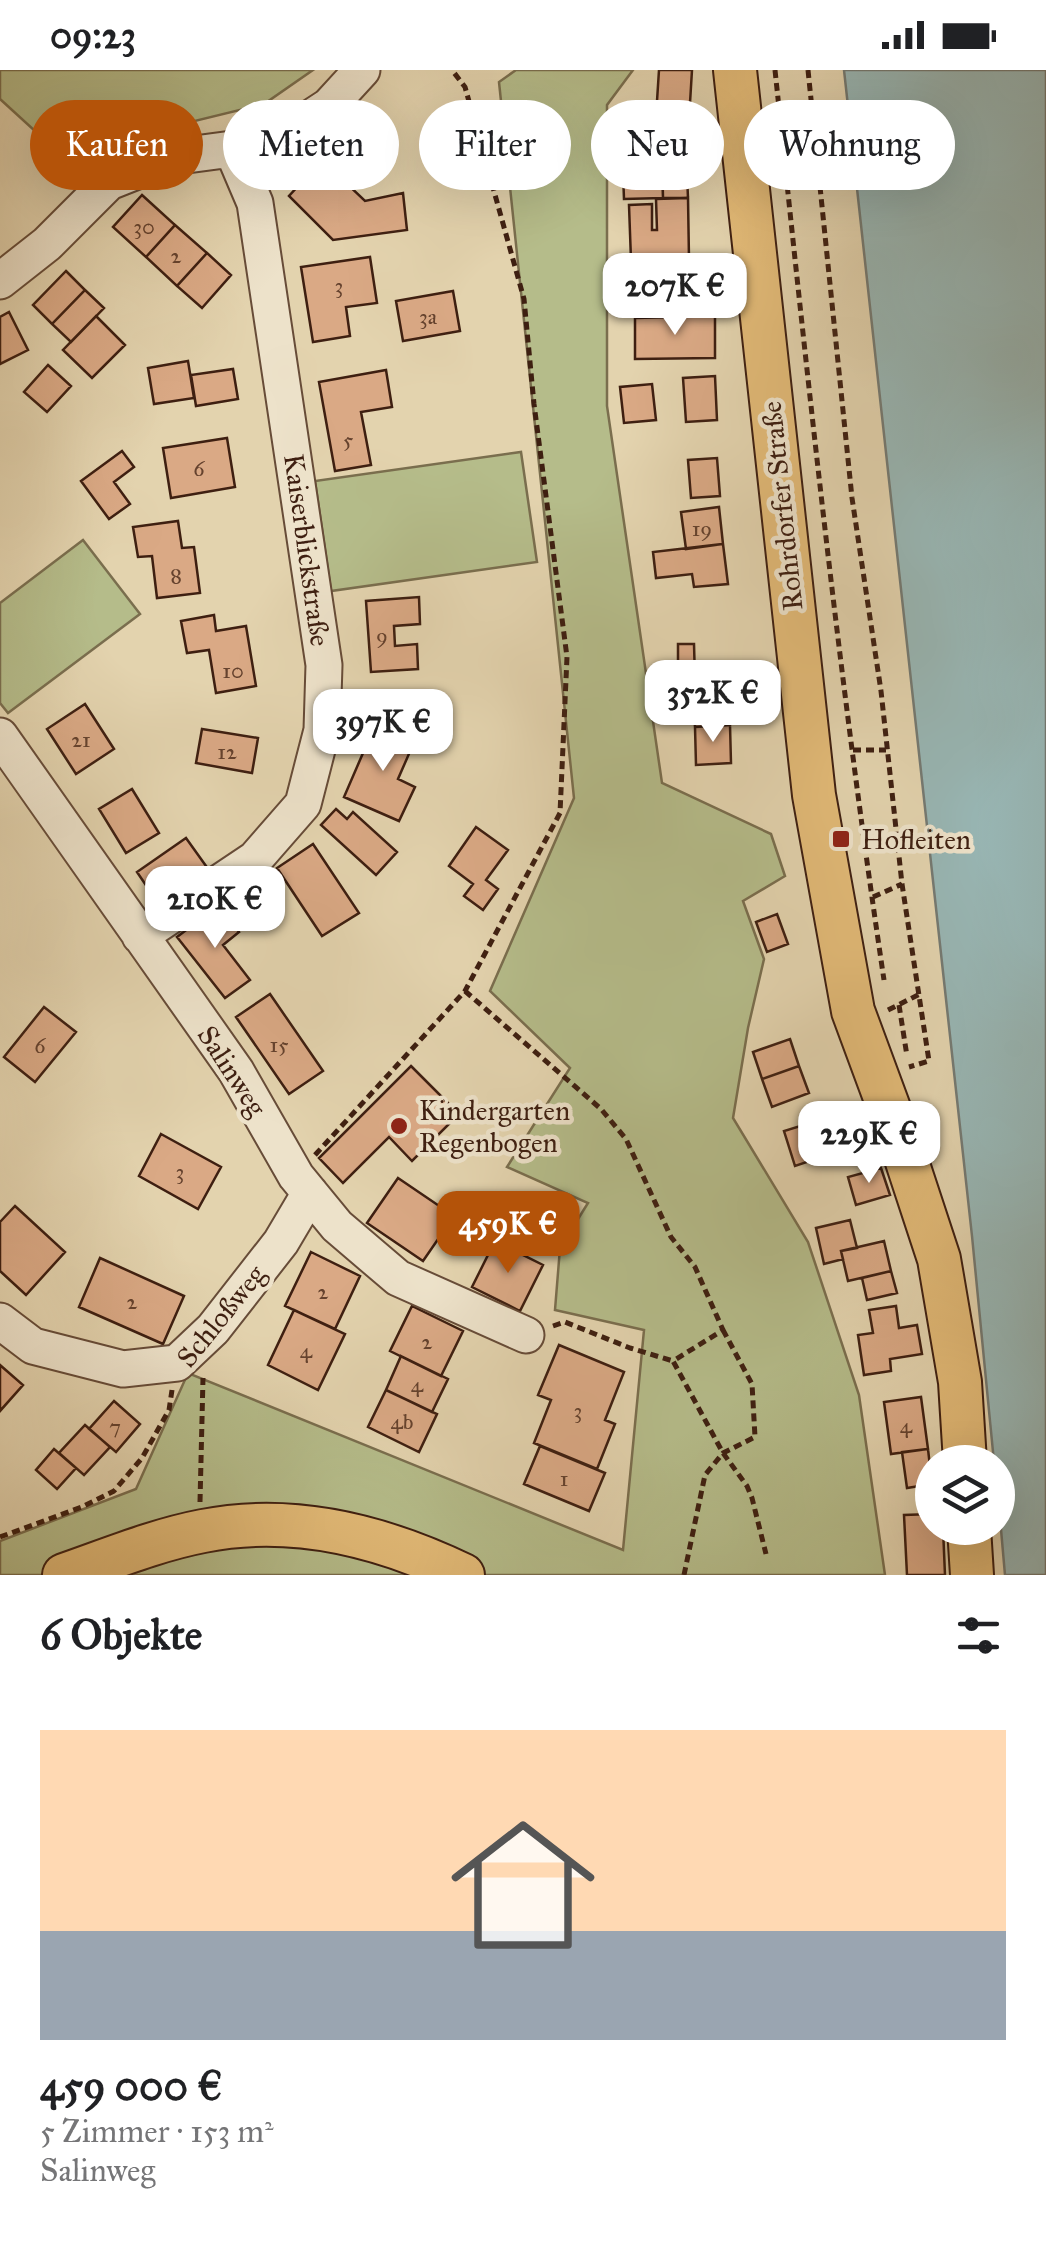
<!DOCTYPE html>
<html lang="de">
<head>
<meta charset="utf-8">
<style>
  :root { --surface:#fff; --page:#f2f2f2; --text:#202124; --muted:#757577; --line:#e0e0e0; --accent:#b45309 }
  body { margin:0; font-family:"IM FELL Great Primer",serif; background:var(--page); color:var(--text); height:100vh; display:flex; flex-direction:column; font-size:38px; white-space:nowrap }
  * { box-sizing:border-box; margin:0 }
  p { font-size:32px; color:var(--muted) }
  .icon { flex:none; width:55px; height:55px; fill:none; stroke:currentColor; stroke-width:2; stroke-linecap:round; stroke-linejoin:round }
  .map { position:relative; height:1505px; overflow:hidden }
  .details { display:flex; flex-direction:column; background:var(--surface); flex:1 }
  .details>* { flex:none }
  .hud { position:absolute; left:30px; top:30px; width:988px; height:90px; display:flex; gap:20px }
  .controls { position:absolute; left:915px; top:1375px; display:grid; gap:20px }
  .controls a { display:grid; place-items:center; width:100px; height:100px; border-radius:50%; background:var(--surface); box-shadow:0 10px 40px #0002; font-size:50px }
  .price { position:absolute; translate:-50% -85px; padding:0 22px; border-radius:20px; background:#fff; color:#222; font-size:32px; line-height:65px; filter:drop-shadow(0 2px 5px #0008) }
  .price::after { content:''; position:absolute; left:50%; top:60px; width:30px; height:22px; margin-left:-15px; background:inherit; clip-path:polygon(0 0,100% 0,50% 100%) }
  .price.selected { background:var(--accent); color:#fff }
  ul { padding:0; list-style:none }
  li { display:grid; align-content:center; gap:20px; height:530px; padding:0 40px }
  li+li { border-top:2px solid var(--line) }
  li span { display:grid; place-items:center; height:310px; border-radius:0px; color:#555 }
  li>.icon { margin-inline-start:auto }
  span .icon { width:180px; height:180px; fill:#fffc; stroke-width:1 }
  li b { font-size:42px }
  h2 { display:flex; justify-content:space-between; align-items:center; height:120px; padding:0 40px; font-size:42px }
  .tag { padding:0 35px; border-radius:45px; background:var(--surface); box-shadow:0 10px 40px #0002; font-size:35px; line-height:90px }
  .tag.selected { background:var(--accent); color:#fff }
  .status { display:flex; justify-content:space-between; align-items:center; height:70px; padding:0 50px; background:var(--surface); direction:ltr }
  .status svg { height:28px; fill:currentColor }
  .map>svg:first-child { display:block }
  .green { fill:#b5bc8a; stroke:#7a6e4e; stroke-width:2.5 }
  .water { fill:#98b6b4; stroke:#747a73; stroke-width:2.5 }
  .building { fill:#daa985; stroke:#3e1f11; stroke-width:2.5 }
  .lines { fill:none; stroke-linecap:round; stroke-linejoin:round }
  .minor-casing { stroke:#674c38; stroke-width:39 }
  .major-casing { stroke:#3e1f11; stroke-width:46 }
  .path { stroke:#3e1f11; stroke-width:5; stroke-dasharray:8 5; stroke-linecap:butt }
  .minor { stroke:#ede2ca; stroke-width:35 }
  .major { stroke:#e2ba77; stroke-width:42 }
  .poi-dot { fill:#8f2418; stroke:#ede2ca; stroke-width:4 }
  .labels { text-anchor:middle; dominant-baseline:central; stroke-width:9; stroke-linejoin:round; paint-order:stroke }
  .number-label { font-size:22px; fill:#65422e }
  .street-label { font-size:28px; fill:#3e1f11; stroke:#ede2ca }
  .poi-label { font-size:28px; fill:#3e1f11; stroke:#ede2ca; text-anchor:start }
</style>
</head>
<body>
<div class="status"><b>09:23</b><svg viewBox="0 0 49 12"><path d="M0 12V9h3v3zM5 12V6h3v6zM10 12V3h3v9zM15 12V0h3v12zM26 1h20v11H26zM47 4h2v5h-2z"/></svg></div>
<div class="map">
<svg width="1046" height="1505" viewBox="0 0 1046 1505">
  <rect width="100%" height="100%" fill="#e3d3ae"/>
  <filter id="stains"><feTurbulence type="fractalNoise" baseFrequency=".002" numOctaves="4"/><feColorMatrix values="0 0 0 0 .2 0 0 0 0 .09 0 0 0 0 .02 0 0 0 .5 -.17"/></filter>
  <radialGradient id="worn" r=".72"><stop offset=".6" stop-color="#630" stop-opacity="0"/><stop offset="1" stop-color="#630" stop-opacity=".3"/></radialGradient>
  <path class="green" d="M0 0H313L264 34 60 84 0 29Z
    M516 0H633L607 35V336L662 713 771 764 785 806 743 831 764 889 748 958 733 1048 808 1172 859 1325 885 1505H0V1471L136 1419 188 1303 623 1480 644 1260 555 1240 560 1178 588 1133 507 1097 570 998 490 921 574 728 499 12Z
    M521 382 537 492 331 521 315 411Z
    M83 470 140 544 8 643 0 633V533Z"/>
  <path class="water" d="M844 0H1046V1505H1005L998 1425V1392H994L972 1166Z"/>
  <path class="building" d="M659 0H692L690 33 657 31Z
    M657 31 690 33 688 67 655 65Z
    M662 82H686L688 128H663Z
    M322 90 365 131 403 123 407 160 333 170 289 126Z
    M662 101 663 128 624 129 623 102Z
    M142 125 175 155 146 187 113 157Z
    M688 128 689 189 631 190 629 135 652 134V160H657L656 129Z
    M175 155 207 183 177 216 146 187Z
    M207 183 231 205 202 238 177 216Z
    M370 187 377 233 346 237 350 266 313 272 301 197Z
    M66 201 85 220 52 254 33 235Z
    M688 202 691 239 664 241 662 204Z
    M85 220 104 238 71 272 52 254Z
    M453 221 460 261 403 271 396 231Z
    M9 242 28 280 0 294V247Z
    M96 246 125 275 92 308 63 280Z
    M715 246V288L635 289V248Z
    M188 291 194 328 154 334 148 298Z
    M48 295 71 316 47 342 24 322Z
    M233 299 238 329 196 336 191 305Z
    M386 300 392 337 361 342 371 395 335 401 319 312Z
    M715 306 717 350 686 352 683 308Z
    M652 314 656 350 624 353 620 317Z
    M227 368 235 417 171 428 163 378Z
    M122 381 134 397 114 412 130 434 109 449 81 411Z
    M717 388 720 426 691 428 688 390Z
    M719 437 723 474 686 479 681 442Z
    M178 451 182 478 194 477 200 523 157 528 152 486 138 487 133 457Z
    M723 474 728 514 694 517 692 504 656 508 653 482Z
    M419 527 420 554 394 556 395 576 417 574 418 599 371 602 366 531Z
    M214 545 216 561 246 556 256 616 216 623 209 580 187 583 181 551Z
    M678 574H694L695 610H678Z
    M728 617 730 655 695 657 693 618Z
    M85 634 114 679 76 704 47 659Z
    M376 653 415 670 398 709 415 717 399 751 344 727Z
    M730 655 731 693 696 695 695 657Z
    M202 659 258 668 252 703 196 693Z
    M132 719 159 763 126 783 99 739Z
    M336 739 347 749 353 742 397 782 376 805 321 755Z
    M476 757 508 780 486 810 498 819 483 840 464 826 473 814 449 796Z
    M186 768 206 796 156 830 137 802Z
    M313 774 359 843 322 866 277 798Z
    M219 835 239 862 223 875 250 910 225 928 177 867Z
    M777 844 788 874 767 882 756 852Z
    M270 924 323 1001 289 1024 236 947Z
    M44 937 76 962 35 1012 4 987Z
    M790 969 799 996 762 1009 753 982Z
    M411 996 459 1044 412 1091 389 1067 343 1113 319 1088Z
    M799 996 809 1023 772 1037 762 1009Z
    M823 1049 834 1083 795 1096 784 1061Z
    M161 1064 221 1097 198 1139 139 1106Z
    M881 1098 890 1125 856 1135 848 1107Z
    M398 1108 454 1146 423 1191 367 1153Z
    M15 1136 65 1182 26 1225 0 1201V1152Z
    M850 1150 857 1178 841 1181 843 1189 824 1194 816 1158Z
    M495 1171 543 1195 520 1241 472 1217Z
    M884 1171 891 1201 848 1211 841 1181Z
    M311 1182 360 1206 335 1259 285 1236Z
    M100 1188 184 1226 163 1274 79 1237Z
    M891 1201 897 1223 867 1230 862 1208Z
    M412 1236 463 1261 441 1306 390 1281Z
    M896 1236 899 1258 917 1255 922 1284 890 1289 891 1301 864 1305 858 1265 873 1263 869 1240Z
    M294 1240 345 1264 318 1320 268 1295Z
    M559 1275 624 1302 605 1350 615 1354 597 1399 534 1373 551 1330 538 1325Z
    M401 1286 448 1309 432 1342 386 1320Z
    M0 1295 23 1315 0 1341Z
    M386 1320 437 1344 419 1382 368 1357Z
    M921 1327 928 1379 891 1384 884 1332Z
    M114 1331 140 1354 116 1382 89 1359Z
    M85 1355 110 1377 84 1405 59 1383Z
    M540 1376 605 1403 589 1441 524 1414Z
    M54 1379 76 1398 57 1419 36 1400Z
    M928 1379 932 1414 907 1418 902 1382Z
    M932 1444V1458H943L945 1505H907L904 1445Z"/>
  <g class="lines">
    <defs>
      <path id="minor" d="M0 211 47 174 109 112 172 87 232 79 303 53 329 36 362 0
        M0 666 236 1001 296 1106 337 1156 398 1208 526 1265
        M140 866 255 789 303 734 322 660 324 595 255 133 232 79
        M0 1251 33 1276 123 1299 177 1293 213 1259 281 1172 310 1123"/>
      <path id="major" d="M735 0 814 725 853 941 894 1052 939 1189 960 1312 965 1392
        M969 1458 972 1505
        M64 1505C110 1489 156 1470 203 1461 293 1443 382 1466 463 1505"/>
    </defs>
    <use href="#minor" class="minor-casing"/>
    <use href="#major" class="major-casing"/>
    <path class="path" d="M775 0C807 304 839 608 884 910
      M808 0 852 428 881 621 902 814 929 991 909 997
      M853 680H886
      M873 827 902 814
      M465 921 601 1039 626 1069 671 1167 695 1197 723 1260 673 1291 723 1383 747 1416 752 1428 766 1484
      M899 935 907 986
      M888 940 920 924
      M315 1085 465 921 560 743 567 587 534 334 524 229 465 17 452 0
      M553 1256 565 1252 630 1278 673 1291
      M200 1432 203 1308
      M0 1467 82 1437 114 1421 142 1388 169 1340 172 1320
      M684 1505 705 1405 723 1383 755 1367 752 1314 723 1260"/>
    <use href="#minor" class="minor"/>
    <use href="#major" class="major"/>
  </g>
  <g class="poi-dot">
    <rect x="831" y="759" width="20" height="20" rx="5"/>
    <circle cx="399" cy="1056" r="10"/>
  </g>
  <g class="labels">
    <g class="number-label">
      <text x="144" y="156">30</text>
      <text x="176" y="185">2</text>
      <text x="339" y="215">3</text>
      <text x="428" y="246">3a</text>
      <text x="348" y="369">5</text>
      <text x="199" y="398">6</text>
      <text x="702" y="458">19</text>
      <text x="176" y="505">8</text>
      <text x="382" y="565">9</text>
      <text x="233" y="600">10</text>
      <text x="81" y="669">21</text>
      <text x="227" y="681">12</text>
      <text x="279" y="974">15</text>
      <text x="40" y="975">6</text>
      <text x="180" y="1101">3</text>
      <text x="323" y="1221">2</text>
      <text x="132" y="1231">2</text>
      <text x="427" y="1271">2</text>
      <text x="306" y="1280">4</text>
      <text x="417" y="1314">4</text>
      <text x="578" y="1340">3</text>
      <text x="402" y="1351">4b</text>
      <text x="906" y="1355">4</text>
      <text x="115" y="1356">7</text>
      <text x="564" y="1408">1</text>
    </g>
    <g class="street-label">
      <text transform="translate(782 436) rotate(-96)">Rohrdorfer Straße</text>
      <text transform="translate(307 480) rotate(82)">Kaiserblickstraße</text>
      <text transform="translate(232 1001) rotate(57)">Salinweg</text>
      <text transform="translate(221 1246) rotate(-51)">Schloßweg</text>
    </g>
    <g class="poi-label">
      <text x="861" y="769">Hofleiten</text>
      <text x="419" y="1040">Kindergarten<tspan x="419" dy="32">Regenbogen</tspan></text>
    </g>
  </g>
  <rect width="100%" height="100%" filter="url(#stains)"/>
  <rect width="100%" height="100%" fill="url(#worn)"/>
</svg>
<div class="controls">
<a><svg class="icon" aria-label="layers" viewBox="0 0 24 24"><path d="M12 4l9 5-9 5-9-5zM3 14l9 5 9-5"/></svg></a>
</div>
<b class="price" style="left:675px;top:268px">207K €</b>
<b class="price" style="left:713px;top:675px">352K €</b>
<b class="price" style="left:383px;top:704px">397K €</b>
<b class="price" style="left:215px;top:881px">210K €</b>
<b class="price" style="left:869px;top:1116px">229K €</b>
<b class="price selected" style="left:508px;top:1206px">459K €</b>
<div class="hud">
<a class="tag selected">Kaufen</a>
<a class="tag">Mieten</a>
<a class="tag">Filter</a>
<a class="tag">Neu</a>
<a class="tag">Wohnung</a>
</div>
</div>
<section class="details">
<h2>6 Objekte<svg class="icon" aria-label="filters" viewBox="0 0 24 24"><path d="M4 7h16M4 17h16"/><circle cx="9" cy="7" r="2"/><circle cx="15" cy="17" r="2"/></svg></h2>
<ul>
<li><span style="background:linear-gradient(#ffd9b3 65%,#9aa5b1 0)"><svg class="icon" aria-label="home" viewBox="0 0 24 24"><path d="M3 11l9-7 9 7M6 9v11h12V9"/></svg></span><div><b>459 000 €</b><p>5 Zimmer · 153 m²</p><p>Salinweg</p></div></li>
</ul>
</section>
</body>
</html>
